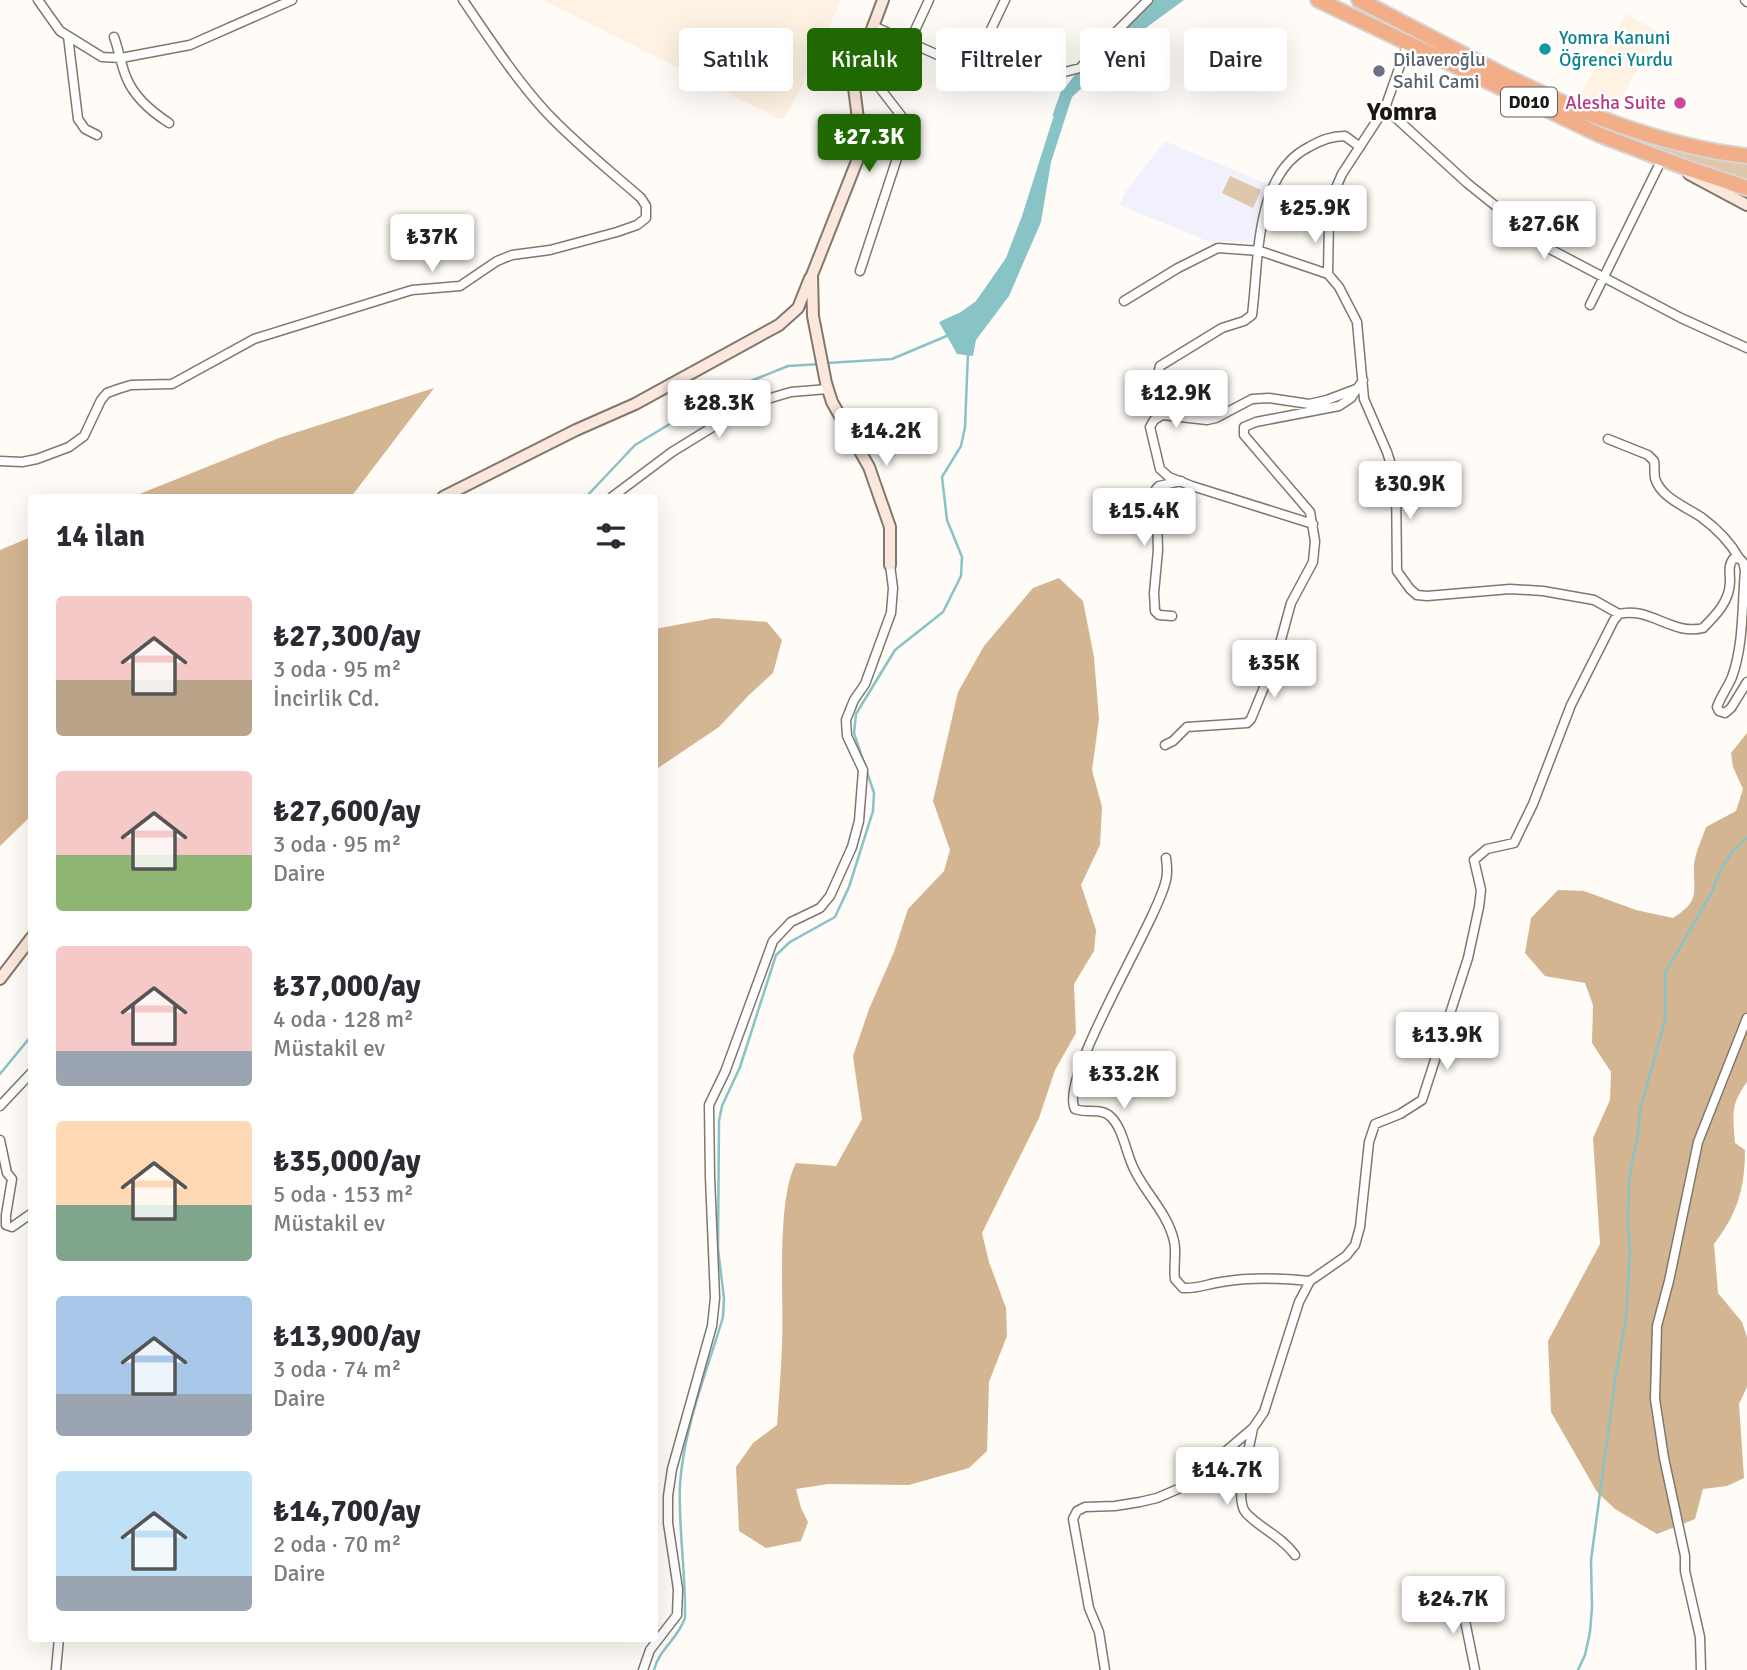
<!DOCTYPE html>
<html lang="tr">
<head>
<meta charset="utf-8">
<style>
  :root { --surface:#fff; --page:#f2f2f3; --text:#2b2b33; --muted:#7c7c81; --accent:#206801 }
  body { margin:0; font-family:Signika,sans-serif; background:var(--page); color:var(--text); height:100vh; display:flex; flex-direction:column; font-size:26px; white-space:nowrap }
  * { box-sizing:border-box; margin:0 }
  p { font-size:23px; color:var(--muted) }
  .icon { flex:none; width:38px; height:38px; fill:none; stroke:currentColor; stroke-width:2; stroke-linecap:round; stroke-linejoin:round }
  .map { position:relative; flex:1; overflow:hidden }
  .drawer { position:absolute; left:28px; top:494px; width:630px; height:1148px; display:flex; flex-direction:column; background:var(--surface); border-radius:7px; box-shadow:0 7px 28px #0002 }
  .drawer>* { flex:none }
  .guide { position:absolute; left:679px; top:28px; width:665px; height:63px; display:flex; gap:14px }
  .price { position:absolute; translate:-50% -60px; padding:0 16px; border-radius:7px; background:#fff; color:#222; font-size:23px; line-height:46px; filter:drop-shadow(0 2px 4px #0008) }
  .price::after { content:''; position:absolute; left:50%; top:42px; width:21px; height:16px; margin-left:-10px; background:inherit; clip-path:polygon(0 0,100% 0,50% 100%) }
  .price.selected { background:var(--accent); color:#fff }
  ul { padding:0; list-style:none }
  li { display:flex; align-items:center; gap:21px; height:175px; padding:0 28px }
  li span { display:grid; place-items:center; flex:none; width:196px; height:140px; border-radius:7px; color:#555 }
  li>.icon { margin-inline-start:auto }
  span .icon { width:84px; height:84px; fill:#fffc; stroke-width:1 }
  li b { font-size:30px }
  h2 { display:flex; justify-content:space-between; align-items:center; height:84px; padding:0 28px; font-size:30px }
  .pill { padding:0 24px; border-radius:7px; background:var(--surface); box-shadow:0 7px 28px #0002; font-size:24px; line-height:63px }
  .pill.selected { background:var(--accent); color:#fff }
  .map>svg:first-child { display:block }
  .built { fill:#fef2e3 }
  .education { fill:#f1f0fd }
  .green { fill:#dfc7ab }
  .forest { fill:#d4b591 }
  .water { fill:#88c3c6 }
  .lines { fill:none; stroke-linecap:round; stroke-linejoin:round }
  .stream { stroke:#88c3c6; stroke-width:2.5 }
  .street-casing { stroke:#81786d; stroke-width:11 }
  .secondary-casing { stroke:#81786d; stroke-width:14 }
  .highway-casing { stroke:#d6d5d5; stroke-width:18 }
  .street { stroke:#fff; stroke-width:8 }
  .secondary { stroke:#fbe7db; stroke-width:10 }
  .highway { stroke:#f2ae88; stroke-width:14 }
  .culture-dot { fill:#0f9aa8; stroke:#fff; stroke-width:2.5 }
  .worship-dot { fill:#6b7280; stroke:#fff; stroke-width:2.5 }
  .hotel-dot { fill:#d1479c; stroke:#fff; stroke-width:2.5 }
  .labels { text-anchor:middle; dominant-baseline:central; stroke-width:5; stroke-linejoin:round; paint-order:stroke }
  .shield { fill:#fff; stroke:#5f5d5a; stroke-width:2 }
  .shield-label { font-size:18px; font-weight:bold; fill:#1b1713 }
  .culture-label { font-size:19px; fill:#0d838f; stroke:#fff; text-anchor:start }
  .worship-label { font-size:19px; fill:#5b616d; stroke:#fff; text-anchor:start }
  .hotel-label { font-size:19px; fill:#b23c85; stroke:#fff; text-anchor:end }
  .district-label { font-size:26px; font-weight:bold; fill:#1b1713; stroke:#fff }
</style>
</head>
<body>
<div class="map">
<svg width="1747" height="1670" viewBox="0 0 1747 1670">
  <rect width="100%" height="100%" fill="#fffbf6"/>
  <path class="built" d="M543 0H841L804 82 784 119H780Z
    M1627 14 1658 32 1613 113 1578 98Z"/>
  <path class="education" d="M1165 141 1269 185 1263 197 1258 242H1241L1237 240 1236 242 1217 241 1214 244 1120 205 1124 194Z"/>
  <path class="green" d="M1609 127 1747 159V181L1658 153 1607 131Z
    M1230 176 1261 190 1253 208 1222 193Z"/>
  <path class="forest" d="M434 388 351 497H132L279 438Z
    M31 537V816L0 846V550Z
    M1059 578 1083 601 1094 657 1099 719 1092 770 1102 807 1100 845 1081 885 1096 930 1094 951 1074 984 1076 1033 1055 1070 1039 1118 982 1233 989 1262 1006 1308 1007 1336 989 1382 987 1451 969 1468 909 1485 828 1484 796 1489 801 1508 808 1522 801 1541 766 1548 739 1531 736 1467 753 1443 777 1425C779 1398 781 1371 782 1344 784 1298 776 1201 796 1163L836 1166 862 1119 853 1056 869 1009 894 952 908 909 944 871 950 850 933 801 958 692 984 646 1033 588Z
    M714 618 767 622 782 640 773 673 748 696 719 727 655 770V629Z
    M1747 733V1082C1730 1105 1733 1115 1735 1143L1745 1150C1745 1189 1737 1214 1714 1244L1718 1293 1742 1322 1747 1337V1387L1739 1404 1744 1478 1727 1486 1703 1489 1695 1519 1657 1534 1615 1509 1597 1492 1551 1412 1548 1341 1600 1244 1593 1138 1610 1100 1611 1072 1592 1043 1593 1005 1585 983 1545 976 1525 953 1531 918 1558 890 1584 891 1636 910 1673 918C1701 900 1693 893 1694 865 1695 853 1702 839 1706 827L1736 811 1743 789 1733 767 1731 753Z"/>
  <path class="water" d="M1148 0H1184L1147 27 1072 97 1051 162 1041 222 1009 296 976 340 973 356 957 354 939 322 961 312 976 301 1006 258 1022 216 1061 93 1080 68Z"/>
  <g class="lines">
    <path class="stream" d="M1054 115 1062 92
      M827 363 892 359 949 335
      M586 497 635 445 721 393 788 366 821 364
      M0 1074 32 1035
      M654 1670C659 1649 678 1639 685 1618 686 1573 678 1527 680 1484 684 1427 707 1371 723 1317L724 1298 718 1249 719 1121 722 1106 740 1067 776 955 790 942 835 917 849 887 873 811 874 793 854 733 856 714 895 650 943 612 961 576 962 557 947 520 942 477 961 446 965 427 968 352
      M1578 1670 1585 1655 1590 1632 1592 1608 1591 1560 1616 1374 1626 1318 1630 1251 1628 1228 1629 1179 1638 1134 1640 1110 1665 1020V973L1712 892 1720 871 1732 852 1747 838"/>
    <defs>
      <path id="street" d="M38 0 60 31 102 57 121 58 190 45 292 0
        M1745 0 1747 2
        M873 26 967 68 975 63 1005 0
        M68 36 78 119 85 129 97 135
        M114 37C119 50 121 66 127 79 135 98 152 112 169 123
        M910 41 929 0
        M859 61 906 122 905 134 860 271
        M975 63H990L1020 76 1057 74 1080 68 1148 0
        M1385 108 1467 183 1548 248 1681 318 1747 348
        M1328 274 1339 287 1357 322 1364 399 1387 452 1396 480 1397 571 1410 589 1417 595 1427 596 1510 589 1543 591 1594 600 1619 614
        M1124 301 1178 268 1218 248 1260 251 1328 274 1329 219 1335 190 1342 174 1385 108 1408 43
        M1590 305 1662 159
        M1154 388 1160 366 1222 328 1244 321 1252 315C1259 262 1254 174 1309 147 1321 140 1331 136 1345 136L1360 147
        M1608 439 1648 455 1654 461C1655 466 1654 473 1655 478 1660 497 1686 507 1701 517 1716 528 1730 542 1739 558
        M0 461 22 462 37 459 69 447 84 436 101 400 107 393 118 389 131 385 172 384 254 339 412 290 460 286 497 261 512 255 550 250 617 232 637 225 646 218V206L641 198C609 170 575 143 546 112 515 78 489 38 463 0
        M612 497 672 452 750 404 791 392 828 389
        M1313 524 1192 486 1169 477 1160 469 1150 427 1154 420 1162 415 1207 420 1216 418 1252 399 1269 398 1309 404 1327 400 1356 389
        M1172 616 1159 615 1155 611 1154 593 1158 550 1156 489 1159 486 1181 481
        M1165 745 1173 741 1187 727 1247 723 1251 719 1276 658 1291 603 1313 562 1315 541 1310 512 1244 435V427L1256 422 1339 406 1351 398 1363 380
        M1166 858C1167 865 1168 873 1166 880 1156 924 1058 1078 1075 1109 1087 1114 1101 1107 1111 1117 1124 1130 1126 1155 1135 1171 1147 1195 1168 1214 1174 1241 1177 1253 1173 1267 1175 1279L1183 1288C1196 1289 1208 1284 1221 1282 1251 1277 1281 1278 1310 1281
        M0 1106 32 1072
        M0 1140 7 1173 12 1179 6 1215V1225L12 1227 32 1213
        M1253 1428C1250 1448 1233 1498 1246 1513 1261 1529 1281 1536 1295 1555
        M1460 1596 1475 1670
        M56 1670 59 1638
        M643 1670 650 1650 677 1615 678 1589 668 1523V1496L672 1469 712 1326 715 1298 710 1177 709 1105 725 1072 773 941 791 922 820 908 830 896 852 847 859 821 863 770 847 736 846 720 854 700 865 684 891 613 893 588 890 565
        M1105 1670 1099 1632 1089 1608 1073 1519 1077 1511 1085 1507 1115 1506 1140 1502 1157 1498 1185 1486 1253 1428 1264 1412 1299 1302 1310 1281 1346 1256 1355 1245 1360 1227 1369 1142 1375 1124 1400 1114 1422 1100 1468 958 1479 907 1481 890 1474 860 1487 849 1514 843 1533 804 1571 705 1614 620 1619 614C1649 606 1673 636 1703 628 1716 615 1730 601 1730 581 1730 572 1728 566 1733 559L1739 558 1743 562 1745 570C1742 604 1744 644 1732 677 1728 687 1721 696 1717 707L1719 711 1725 713 1731 708 1747 682
        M1701 1670 1700 1637 1685 1571V1556L1664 1458 1655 1399 1657 1326 1669 1281 1698 1142 1747 1018"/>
      <path id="secondary" d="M883 0 853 80 861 142 857 161 812 275 813 316 826 383 832 402 869 467 890 527V565
        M1689 174 1747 205
        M443 497 576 430 635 404 779 325 798 308 810 278
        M0 979 32 937"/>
      <path id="highway" d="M1318 0 1600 135 1687 168 1747 188
        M1359 0C1483 63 1607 140 1747 156"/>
    </defs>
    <use href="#street" class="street-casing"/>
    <use href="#secondary" class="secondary-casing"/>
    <use href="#highway" class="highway-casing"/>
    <use href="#street" class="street"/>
    <use href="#secondary" class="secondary"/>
    <use href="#highway" class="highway"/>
  </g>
  <circle class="culture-dot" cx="1545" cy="49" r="7"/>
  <circle class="worship-dot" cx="1379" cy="71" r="7"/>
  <circle class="hotel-dot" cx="1680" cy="103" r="7"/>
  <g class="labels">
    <rect class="shield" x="1501" y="87.5" width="56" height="29" rx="5"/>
    <g class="shield-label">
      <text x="1529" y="102">D010</text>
    </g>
    <g class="culture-label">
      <text x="1559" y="38">Yomra Kanuni<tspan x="1559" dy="22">Öğrenci Yurdu</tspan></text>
    </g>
    <g class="worship-label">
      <text x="1393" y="60">Dilaveroğlu<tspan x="1393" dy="22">Sahil Cami</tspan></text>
    </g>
    <g class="hotel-label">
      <text x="1666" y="103">Alesha Suite</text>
    </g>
    <g class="district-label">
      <text x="1402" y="112">Yomra</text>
    </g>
  </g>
</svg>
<b class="price selected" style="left:869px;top:174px">₺27.3K</b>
<b class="price" style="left:1315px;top:245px">₺25.9K</b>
<b class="price" style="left:1544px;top:261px">₺27.6K</b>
<b class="price" style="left:432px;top:274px">₺37K</b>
<b class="price" style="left:1176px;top:430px">₺12.9K</b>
<b class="price" style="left:719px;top:440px">₺28.3K</b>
<b class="price" style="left:886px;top:468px">₺14.2K</b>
<b class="price" style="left:1410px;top:521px">₺30.9K</b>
<b class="price" style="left:1144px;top:548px">₺15.4K</b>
<b class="price" style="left:1274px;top:700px">₺35K</b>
<b class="price" style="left:1447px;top:1072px">₺13.9K</b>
<b class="price" style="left:1124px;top:1111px">₺33.2K</b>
<b class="price" style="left:1227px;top:1507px">₺14.7K</b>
<b class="price" style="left:1453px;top:1636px">₺24.7K</b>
<div class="guide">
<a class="pill">Satılık</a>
<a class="pill selected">Kiralık</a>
<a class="pill">Filtreler</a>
<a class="pill">Yeni</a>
<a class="pill">Daire</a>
</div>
<section class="drawer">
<h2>14 ilan<svg class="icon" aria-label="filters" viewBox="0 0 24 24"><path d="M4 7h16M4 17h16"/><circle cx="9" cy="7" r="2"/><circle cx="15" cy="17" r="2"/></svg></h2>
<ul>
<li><span style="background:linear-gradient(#f6c9c9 60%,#b9a48a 0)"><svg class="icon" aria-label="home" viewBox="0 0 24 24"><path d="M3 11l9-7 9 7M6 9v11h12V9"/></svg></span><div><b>₺27,300/ay</b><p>3 oda · 95 m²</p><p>İncirlik Cd.</p></div></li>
<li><span style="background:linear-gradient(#f6c9c9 60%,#8fb573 0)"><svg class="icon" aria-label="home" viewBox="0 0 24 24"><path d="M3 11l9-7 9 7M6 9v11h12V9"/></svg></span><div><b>₺27,600/ay</b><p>3 oda · 95 m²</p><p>Daire</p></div></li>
<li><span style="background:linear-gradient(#f6c9c9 75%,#9aa5b1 0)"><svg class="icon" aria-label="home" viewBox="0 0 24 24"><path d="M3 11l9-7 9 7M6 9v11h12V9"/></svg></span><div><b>₺37,000/ay</b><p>4 oda · 128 m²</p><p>Müstakil ev</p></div></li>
<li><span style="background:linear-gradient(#ffd9b3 60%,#7fa58c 0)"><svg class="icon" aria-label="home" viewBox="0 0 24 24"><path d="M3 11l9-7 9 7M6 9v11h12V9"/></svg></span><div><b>₺35,000/ay</b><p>5 oda · 153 m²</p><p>Müstakil ev</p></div></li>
<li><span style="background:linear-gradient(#a9c7e8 70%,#9aa5b1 0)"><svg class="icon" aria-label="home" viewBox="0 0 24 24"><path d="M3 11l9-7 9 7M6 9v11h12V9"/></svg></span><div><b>₺13,900/ay</b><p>3 oda · 74 m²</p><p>Daire</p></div></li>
<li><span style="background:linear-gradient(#bfe0f5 75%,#9aa5b1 0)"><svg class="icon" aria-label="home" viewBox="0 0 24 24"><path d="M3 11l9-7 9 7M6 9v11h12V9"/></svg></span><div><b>₺14,700/ay</b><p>2 oda · 70 m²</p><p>Daire</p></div></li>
</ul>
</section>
</div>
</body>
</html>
